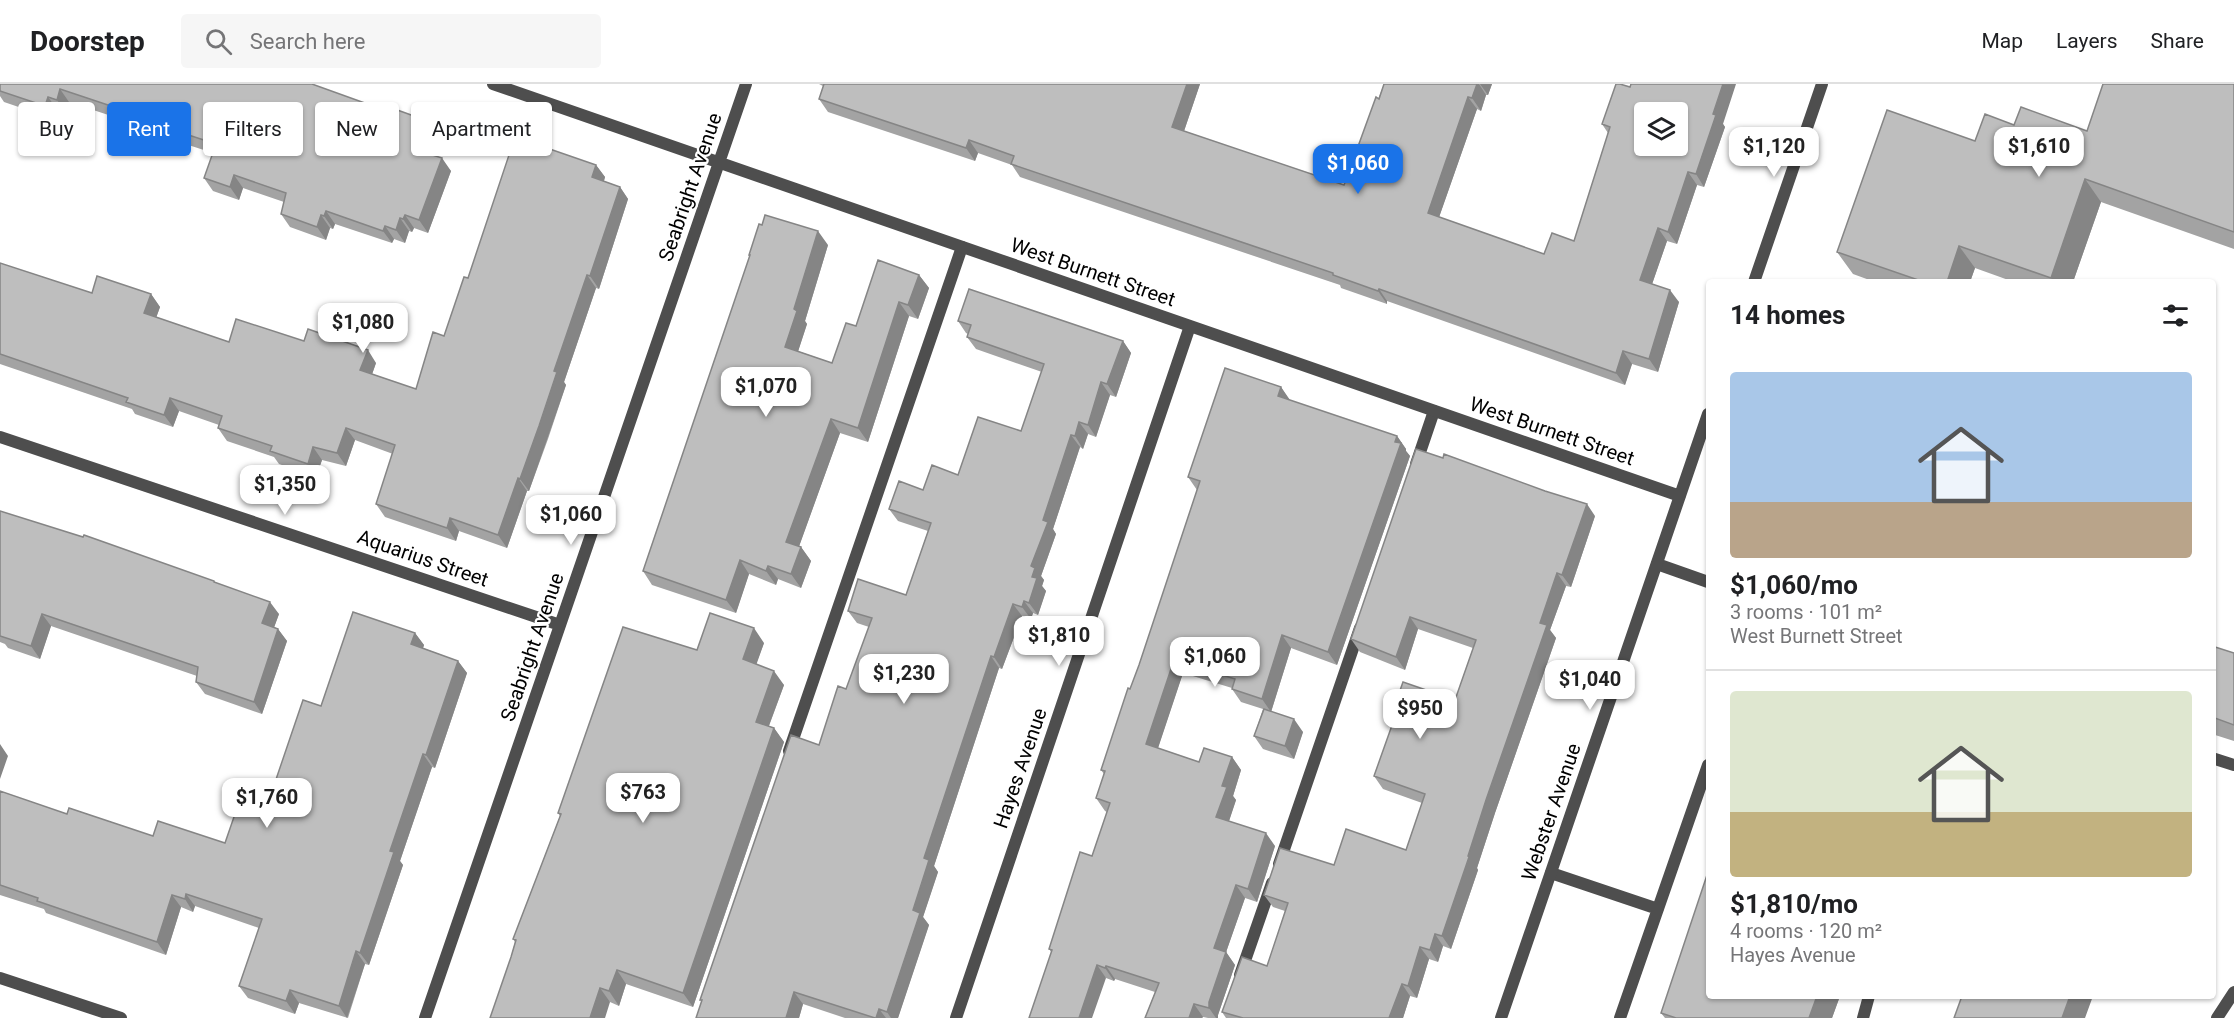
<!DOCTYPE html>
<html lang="en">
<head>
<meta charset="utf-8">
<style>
  :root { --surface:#fff; --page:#f6f6f6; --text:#202124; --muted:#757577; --line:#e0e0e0; --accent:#1a73e8 }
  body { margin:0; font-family:Roboto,sans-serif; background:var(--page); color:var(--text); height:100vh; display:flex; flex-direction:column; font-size:22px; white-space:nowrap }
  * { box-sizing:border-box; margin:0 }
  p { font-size:20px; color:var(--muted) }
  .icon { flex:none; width:33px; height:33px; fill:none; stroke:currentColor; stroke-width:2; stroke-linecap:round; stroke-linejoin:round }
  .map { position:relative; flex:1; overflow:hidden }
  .drawer { position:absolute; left:1706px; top:195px; width:510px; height:720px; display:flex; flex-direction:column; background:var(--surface); border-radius:6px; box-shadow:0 2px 4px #0004 }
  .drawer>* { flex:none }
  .top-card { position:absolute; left:18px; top:18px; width:570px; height:54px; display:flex; gap:12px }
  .fabs { position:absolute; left:1634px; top:18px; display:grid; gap:12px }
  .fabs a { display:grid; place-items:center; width:54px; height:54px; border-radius:6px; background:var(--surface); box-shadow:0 2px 4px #0004; font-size:30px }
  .price { position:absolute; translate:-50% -51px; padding:0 14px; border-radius:12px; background:#fff; color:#222; font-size:20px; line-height:39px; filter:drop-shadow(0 2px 3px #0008) }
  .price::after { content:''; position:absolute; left:50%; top:36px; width:18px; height:14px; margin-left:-9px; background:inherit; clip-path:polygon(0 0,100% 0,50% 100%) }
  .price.active { background:var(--accent); color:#fff }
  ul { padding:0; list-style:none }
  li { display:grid; align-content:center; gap:12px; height:318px; padding:0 24px }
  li+li { border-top:2px solid var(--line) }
  li span { display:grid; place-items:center; height:186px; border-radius:6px; color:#555 }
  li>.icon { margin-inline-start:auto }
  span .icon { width:108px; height:108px; fill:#fffc; stroke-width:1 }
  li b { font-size:26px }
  h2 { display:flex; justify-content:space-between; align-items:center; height:72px; padding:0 24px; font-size:26px }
  .tag { padding:0 21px; border-radius:6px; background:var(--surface); box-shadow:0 2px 4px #0004; font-size:21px; line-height:54px }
  .tag.active { background:var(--accent); color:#fff }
  header { display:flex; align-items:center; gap:36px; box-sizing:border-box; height:84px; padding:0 30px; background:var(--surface); border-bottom:2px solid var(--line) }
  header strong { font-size:28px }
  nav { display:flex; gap:33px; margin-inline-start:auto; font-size:21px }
  .search { width:420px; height:54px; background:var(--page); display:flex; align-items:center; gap:15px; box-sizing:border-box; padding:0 21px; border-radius:6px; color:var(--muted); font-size:22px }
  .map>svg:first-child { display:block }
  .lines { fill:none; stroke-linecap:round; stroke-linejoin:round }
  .service { stroke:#4e4e4e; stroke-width:12 }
  .minor { stroke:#4e4e4e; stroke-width:12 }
  .wall { fill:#a3a3a3 }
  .shaded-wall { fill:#858585 }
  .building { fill:#bebebe; stroke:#858585; stroke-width:1.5; fill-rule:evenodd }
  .labels { text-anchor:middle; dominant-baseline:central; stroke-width:4.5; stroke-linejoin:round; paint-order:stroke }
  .street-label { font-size:20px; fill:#000; stroke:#fff }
</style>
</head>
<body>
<header>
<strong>Doorstep</strong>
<div class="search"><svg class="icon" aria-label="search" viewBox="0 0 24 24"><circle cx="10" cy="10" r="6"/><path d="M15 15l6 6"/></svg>Search here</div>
<nav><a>Map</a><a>Layers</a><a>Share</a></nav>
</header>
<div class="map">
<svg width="2234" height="934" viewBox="0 0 2234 934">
  <rect width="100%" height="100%" fill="#fff"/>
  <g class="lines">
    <path class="service" d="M1416 380 1434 327
      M1657 480 1708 498
      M789 667 962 163
      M2212 674 2234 681
      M1279 780 1360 544
      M1551 789 1658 825
      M1240 891 1272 799
      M1620 934 1708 681
      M1863 934 1869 912
      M2217 934 2234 908"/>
    <path class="minor" d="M493 0 1680 412
      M1754 198 1822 0
      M0 353 560 541
      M0 894 121 934
      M425 934 746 0
      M956 934 1190 242
      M1501 934 1708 330"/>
  </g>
  <path class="wall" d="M0 0 387 27 425 36 434 48 429 64 434 72 451 87 428 149 414 144 412 148 409 147 405 159 394 155 392 159 335 140 333 145 330 144 326 156 290 143 281 130 284 118 243 104 239 116 213 107 204 94 213 69 170 55 166 50 69 18 66 28 57 25 54 35 4 18 0 12Z
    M819 0H1200L1184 47 1344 101 1384 0H1492L1488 11H1486L1481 27 1477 25 1439 133 1544 170 1574 157 1608 49 1602 40H1723L1725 43 1704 103 1697 101 1677 160 1667 157 1652 200 1679 218 1658 288 1632 280 1625 301 1387 217V220L1341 204 1340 201 1020 93 1012 81 978 69 975 77 828 28 819 15 823 2Z
    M2234 0V165L2101 118 2073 198H2014L1975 184 1970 198H1875L1853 190 1837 168 1975 57 2014 41 2087 47Z
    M596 81 605 93 604 97 620 103 628 115 599 205 596 204 564 298 566 301 548 355 529 407H527L507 464 459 447 456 457 385 433 376 420 393 370 355 356 346 382 322 376 316 393 279 380 274 373 227 357 218 344 219 341 179 327 173 343 135 330 132 325 0 280V179L92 209 151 210 160 223 156 234 229 258 304 257 376 279 372 290 416 305 444 252 468 194Z
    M828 161 805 237 807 240 798 267 832 279 856 242 919 191 929 204 918 235 909 232 868 358 840 349 799 462 801 463 811 477 801 504 778 495 776 501 749 490 736 529 652 501 643 487 750 172 749 171Z
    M958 237 1123 257 1131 269 1116 313 1110 311 1096 353 1088 350 1083 365 1080 363 1053 445 1056 450 1041 492 1044 496 1042 502 1046 507 1038 531 1033 529 1031 535 1022 532 1002 585 999 584 934 782 938 788 923 833 929 841 898 934H845L803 920 799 934H696L702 918 700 916 819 661 846 605 869 543 857 539 848 527 906 511 928 447 898 437 889 425 923 406 958 391 1021 347 1042 288 976 265 967 253 968 250 966 249Z
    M1281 303 1289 316 1397 352 1406 365V367L1410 372 1337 581 1291 564 1271 628 1303 648 1294 675 1263 665 1254 652 1263 625 1241 618 1232 605V604L1183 589 1158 664 1199 678 1232 673 1241 686 1233 712 1236 716 1229 737 1275 762 1257 818 1245 814 1226 868 1235 881 1218 931V934H1208L1203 933 1202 934H1145L1155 908 1115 895 1114 897 1106 894 1052 869 1049 865 1092 772 1107 728 1105 727 1096 714 1104 690 1101 686 1139 581 1197 406 1188 393Z
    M0 427 214 497 216 499 279 530 274 543 278 545 287 557 262 630 205 610 196 598 197 592 51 542 40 575 8 564 5 560 0 558Z
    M1595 432 1571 503 1566 502 1550 546 1556 554 1495 729 1477 784 1478 786 1451 865 1443 862 1438 878 1429 875 1417 914 1410 912 1403 934H1226L1222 928 1267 882 1285 827 1273 823 1264 811 1334 781 1406 766 1422 719 1383 705 1374 692 1395 633 1392 629 1455 616 1473 564 1418 545 1405 586 1360 568 1351 555Z
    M415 549 424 561 423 564 458 577 467 589 435 684 432 683 400 777 403 781 369 881 365 880 348 934 299 919 295 930 248 914 239 902 259 844 195 822 193 828 181 823 166 871 46 829 44 825 0 811V707L67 730 153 752 225 759 242 730 270 713 321 622Z
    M764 559 756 580 784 601 769 642 774 644 784 658 693 923 626 900 619 922 610 918 511 873 515 858 513 855 560 732 558 729 697 566Z
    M2212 562 2234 569V657L2212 650Z
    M1840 912 1832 934H1665L1661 929Z"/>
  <path class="shaded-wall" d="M1187 0H1200L1181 56 1172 43Z
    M1477 0H1479L1486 11 1481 27 1472 14Z
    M1480 0H1492L1488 11Z
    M1723 0H1736L1723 40 1725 43 1704 103 1696 90 1713 30Z
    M60 5 69 18 66 28 57 16Z
    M48 13 57 25 54 35 45 22Z
    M1468 13 1477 25 1436 142 1428 129Z
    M425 36 434 48 429 64 435 73V81L418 57Z
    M969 56 978 69 975 77 966 64Z
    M442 74 451 87 428 149 419 136Z
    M596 81 605 93 601 106 592 93Z
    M1688 88 1697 101 1677 160 1668 148Z
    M234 91 243 104 239 116 230 103Z
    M2085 95 2101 118 2073 198H2054L2051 194Z
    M620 103 628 115 599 205 590 192Z
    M326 127 335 140 333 145 324 132Z
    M321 131 330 144 326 156 317 143Z
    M405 131 414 144 412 148 403 135Z
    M400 134 409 147 405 159 396 146Z
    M385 142 394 155 392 159 383 147Z
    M1658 144 1667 157 1649 209 1640 196Z
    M818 147 828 161 805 237 807 240 795 277 785 263 794 225Z
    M1959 162 1975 184 1970 198H1947Z
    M587 191 596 204 564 298 566 301 529 407 520 395 554 287Z
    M919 191 929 204 918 235 908 221Z
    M1379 205 1387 217V220L1378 207Z
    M1670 206 1679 218 1658 288 1649 275Z
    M151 210 160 223 153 242 144 229Z
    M899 218 909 232 868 358 858 344Z
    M1123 257 1131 269 1116 313 1107 300Z
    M368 266 376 279 369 299 360 286Z
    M1623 267 1632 280 1625 301 1616 289Z
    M1101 298 1110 311 1096 353 1088 341Z
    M1281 303 1290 316 1278 312Z
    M170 314 179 327 173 343 164 331Z
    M831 335 840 349 796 471 786 458Z
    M1079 338 1088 350 1083 365 1075 352Z
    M346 344 355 356 346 382 337 369Z
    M1071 351 1080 363 1053 445 1056 450 1041 492 1044 496 1042 502 1046 507 1038 531 1029 519 1032 493 1031 482 1043 436Z
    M1397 352 1406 365V367L1410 372 1337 581 1328 568Z
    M313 363 322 376 316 393 308 380Z
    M518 394 527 407 507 464 498 451Z
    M1587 420 1595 432 1571 503 1562 491Z
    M450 434 459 447 456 457 447 444Z
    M801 463 811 477 801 504 791 490Z
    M740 476 749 490 736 529 726 516Z
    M768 482 778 495 776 501 766 487Z
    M1557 489 1566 502 1550 546 1556 554 1495 729 1477 784 1478 786 1451 865 1442 852 1540 539Z
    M1024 517 1033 529 1031 535 1022 523Z
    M270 518 279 530 271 552 262 539Z
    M1013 520 1022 532 1002 585 994 573Z
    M42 530 51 542 40 575 31 562Z
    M1410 533 1418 545 1405 586 1396 573Z
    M754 544 764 559 753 590 743 575Z
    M278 545 287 557 262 630 254 618Z
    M415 549 424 561 420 573 411 560Z
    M1282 551 1291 564 1271 628 1262 615Z
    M991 572 999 584 934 782 938 788 923 833 929 841 898 934H891L887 928 913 826 924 774Z
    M1174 576 1183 589 1155 673 1146 660Z
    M458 577 467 589 435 684 426 671Z
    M774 587 784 601 765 652 756 638Z
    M1294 635 1303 648 1294 675 1285 662Z
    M774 644 784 658 693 923 683 909Z
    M0 660 8 672 0 695Z
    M423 670 432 683 400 777 403 781 369 881 360 869 390 767Z
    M1232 673 1241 686 1233 712 1236 716 1226 746 1216 733 1222 702Z
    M1266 749 1275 762 1257 818 1248 805Z
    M1236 801 1245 814 1223 877 1214 864Z
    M186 810 195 822 193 828 185 815Z
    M172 811 181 823 166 871 157 858Z
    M1435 850 1443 862 1438 878 1430 866Z
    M1420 863 1429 875 1417 914 1408 902Z
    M356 867 365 880 347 934 339 922Z
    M1226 868 1235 881 1218 931V934H1216L1209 924V918Z
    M1097 881 1106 894 1092 934H1079Z
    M1106 882 1115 895 1114 897 1105 884Z
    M617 886 626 900 619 922 609 907Z
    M1402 900 1410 912 1403 934H1389Z
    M600 904 610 918 605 934H590Z
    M290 906 299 919 295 930 286 917Z
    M794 908 803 920 799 934H786Z
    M1817 912H1840L1832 934H1809Z
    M2070 912H2093L2085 934H2062Z
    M1194 920 1203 933 1202 934H1189Z
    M879 925 886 934H876Z"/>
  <path class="building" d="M0 0H312L387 27 389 23 425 36 418 57 426 60 425 63 427 64 426 69 442 74 419 136 405 131 403 135 400 134 396 146 385 142 383 147 326 127 324 132 321 131 317 143 281 130 286 109 234 91 230 103 204 94 216 60 161 42 162 39 60 5 57 16 48 13 45 22 0 7Z
    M824 0H1187L1172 43 1344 101 1376 13 1379 15 1384 0H1477L1472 14 1468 13 1428 129 1544 170 1552 149 1574 157 1610 43 1602 40 1616 0H1620L1630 3 1631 0H1723L1713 30 1716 31 1696 90 1688 88 1668 148 1658 144 1640 196 1670 206 1649 275 1623 267 1616 289 1379 205 1378 207 1333 191V189L1011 80 1014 72 969 56 966 64 819 15ZM1644 28H1677V62H1644Z
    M2103 0H2234V148L2085 95 2051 194 1959 162 1947 198H1924L1837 168 1887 26 1975 57 1985 30 2014 41 2021 23 2087 47Z
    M515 53 596 81 592 93 620 103 590 192 587 191 554 287 557 288 539 342 520 395 518 394 498 451 450 434 447 444 376 420 395 361 346 344 337 369 313 363 308 380 270 367 272 362 218 344 222 332 170 314 164 331 126 318 128 314 0 270V179L92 209 97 192 151 210 144 229 229 258 236 235 304 257 308 245 368 266 360 286 416 305 433 248 444 252 464 193 468 194Z
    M765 131 818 147 794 225 797 227 785 263 832 279 846 239 856 242 878 176 919 191 908 221 899 218 858 344 831 335 786 458 801 463 791 490 768 482 766 487 740 476 726 516 643 487 750 171H749L759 140 762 141Z
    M969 205 1123 257 1107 300 1101 298 1088 341 1079 338 1075 352 1071 351 1043 436 1048 438 1031 482 1035 484 1032 493 1037 494 1029 519 1024 517 1022 523 1013 520 994 573 991 572 924 774 929 776 913 826 920 829 887 928 879 925 876 934H875L794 908 786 934H696L702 916H700L791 651 819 661 838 602 846 605 872 534 848 527 858 495 906 511 931 439 889 425 899 397 923 406 932 381 958 391 978 333 1021 347 1044 280 967 253 971 241 958 237Z
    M1225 284 1281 303 1278 312 1397 352 1395 358 1401 359 1328 568 1282 551 1262 615 1232 605 1235 595 1174 576 1146 660 1199 678 1204 664 1232 673 1222 702 1227 703 1216 733 1266 749 1248 805 1236 801 1214 864 1226 868 1209 918V924L1194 920 1189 934H1145L1159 899 1106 882 1105 884 1097 881 1079 934H1029L1052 866 1049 865 1080 768 1092 772 1110 719 1096 714 1105 687 1101 686 1128 604 1130 605 1139 581 1200 397 1188 393Z
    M1416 365 1443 374 1444 370 1545 407 1587 420 1562 491 1557 489 1540 539 1547 541 1486 716 1468 772 1469 773 1442 852 1435 850 1430 866 1420 863 1408 902 1402 900 1389 934H1243L1222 928 1242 873 1267 882 1288 819 1264 811 1280 764 1334 781 1346 745 1406 766 1425 710 1374 692 1396 630 1392 629 1403 598 1455 616 1476 556 1410 533 1396 573 1351 555Z
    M0 427 83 453 84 451 214 497V498L270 518 262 539 278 545 254 618 196 598 198 583 42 530 31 562 0 552Z
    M353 528 415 549 411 560 458 577 426 671 423 670 390 767 394 768 360 869 356 867 339 922 290 906 286 917 239 902 262 835 186 810 185 815 172 811 157 858 37 817 38 814 0 801V707L67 730 69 724 153 752 158 737 225 759 236 727 242 730 250 706 270 713 303 616 321 622Z
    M710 529 754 544 743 575 774 587 756 638 774 644 683 909 617 886 609 907 600 904 590 934H490L511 873 516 856 513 855 561 730 558 729 623 543 697 566Z
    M2212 562 2234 569V641L2212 633Z
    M1264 625 1294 635 1285 662 1254 652Z
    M1708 788V912H1817L1809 934H1676L1661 929Z
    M1962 912H2070L2062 934H1954Z"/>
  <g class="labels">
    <g class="street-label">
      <text transform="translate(690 103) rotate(-71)">Seabright Avenue</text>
      <text transform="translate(1093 188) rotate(19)">West Burnett Street</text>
      <text transform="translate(1552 347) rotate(19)">West Burnett Street</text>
      <text transform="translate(423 474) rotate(19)">Aquarius Street</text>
      <text transform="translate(532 563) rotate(-71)">Seabright Avenue</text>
      <text transform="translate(1020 684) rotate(-71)">Hayes Avenue</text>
      <text transform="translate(1551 728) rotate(-71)">Webster Avenue</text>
    </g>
  </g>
</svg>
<div class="fabs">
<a><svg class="icon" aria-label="layers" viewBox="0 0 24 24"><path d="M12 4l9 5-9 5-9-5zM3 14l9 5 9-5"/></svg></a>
</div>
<b class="price" style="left:1774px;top:94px">$1,120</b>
<b class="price" style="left:2039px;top:94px">$1,610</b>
<b class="price active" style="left:1358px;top:111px">$1,060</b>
<b class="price" style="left:363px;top:270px">$1,080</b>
<b class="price" style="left:766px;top:334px">$1,070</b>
<b class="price" style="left:285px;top:432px">$1,350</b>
<b class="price" style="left:571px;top:462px">$1,060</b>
<b class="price" style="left:1059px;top:583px">$1,810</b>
<b class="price" style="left:1215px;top:604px">$1,060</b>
<b class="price" style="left:904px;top:621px">$1,230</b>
<b class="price" style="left:1590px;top:627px">$1,040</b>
<b class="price" style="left:1420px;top:656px">$950</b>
<b class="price" style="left:643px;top:740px">$763</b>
<b class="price" style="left:267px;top:745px">$1,760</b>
<div class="top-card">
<a class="tag">Buy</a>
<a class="tag active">Rent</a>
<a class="tag">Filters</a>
<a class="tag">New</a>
<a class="tag">Apartment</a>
</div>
<section class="drawer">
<h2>14 homes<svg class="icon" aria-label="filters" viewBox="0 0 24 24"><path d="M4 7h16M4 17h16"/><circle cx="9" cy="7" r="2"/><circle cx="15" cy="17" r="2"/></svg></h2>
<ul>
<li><span style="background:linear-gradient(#a9c7e8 70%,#b9a48a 0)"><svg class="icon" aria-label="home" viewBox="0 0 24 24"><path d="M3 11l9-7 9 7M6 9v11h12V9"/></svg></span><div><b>$1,060/mo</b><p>3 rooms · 101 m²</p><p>West Burnett Street</p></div></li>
<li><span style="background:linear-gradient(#dfe7d0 65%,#c2b280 0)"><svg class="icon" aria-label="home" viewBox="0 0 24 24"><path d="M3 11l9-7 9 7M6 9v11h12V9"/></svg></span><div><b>$1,810/mo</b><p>4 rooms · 120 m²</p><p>Hayes Avenue</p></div></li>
</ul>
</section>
</div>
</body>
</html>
